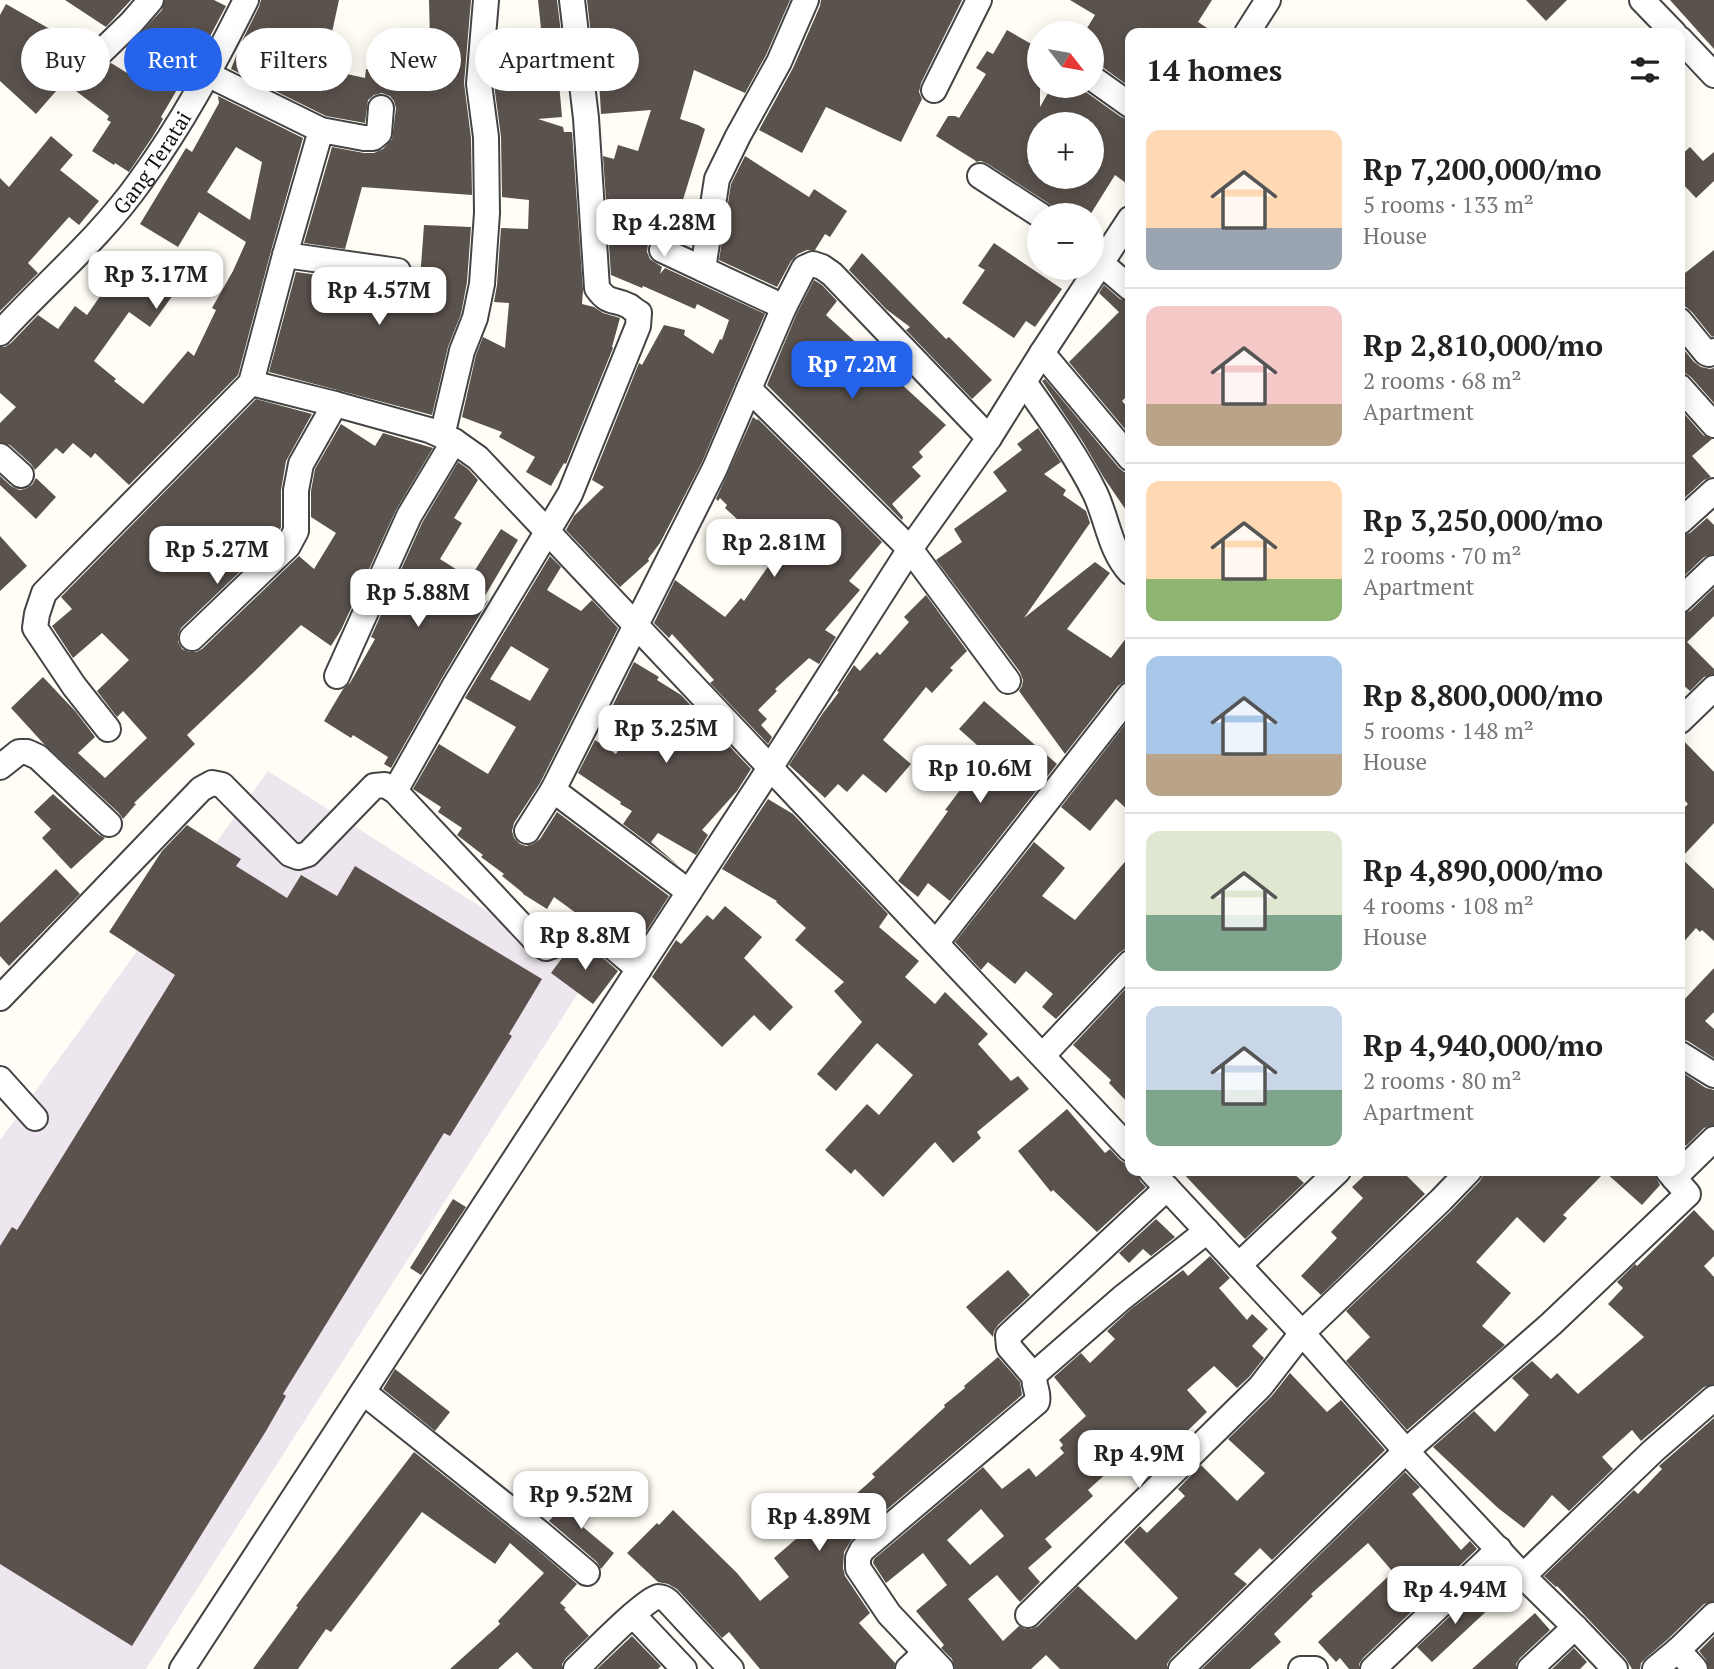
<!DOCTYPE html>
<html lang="en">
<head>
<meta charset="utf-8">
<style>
  :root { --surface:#fff; --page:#f6f6f6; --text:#222; --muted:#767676; --line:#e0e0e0; --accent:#2563eb }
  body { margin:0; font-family:"PT Serif",serif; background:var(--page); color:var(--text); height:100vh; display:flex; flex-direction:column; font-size:26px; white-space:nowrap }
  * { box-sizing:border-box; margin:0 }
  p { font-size:23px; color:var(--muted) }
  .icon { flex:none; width:38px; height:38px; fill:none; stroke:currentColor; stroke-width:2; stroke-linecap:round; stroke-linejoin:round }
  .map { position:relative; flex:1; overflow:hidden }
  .side { position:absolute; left:1125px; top:28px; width:560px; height:1148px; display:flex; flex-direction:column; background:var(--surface); border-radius:14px; box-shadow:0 4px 18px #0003 }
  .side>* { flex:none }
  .guide { position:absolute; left:21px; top:28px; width:665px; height:63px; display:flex; gap:14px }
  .needle { width:46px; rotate:121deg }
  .buttons { position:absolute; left:1027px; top:21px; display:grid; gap:14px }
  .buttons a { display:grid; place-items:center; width:77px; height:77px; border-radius:50%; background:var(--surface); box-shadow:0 4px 18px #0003; font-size:35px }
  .price { position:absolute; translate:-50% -60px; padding:0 16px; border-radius:14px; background:#fff; color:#222; font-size:23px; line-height:46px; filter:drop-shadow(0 2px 4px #0008) }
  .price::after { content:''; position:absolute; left:50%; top:42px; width:21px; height:16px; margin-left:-10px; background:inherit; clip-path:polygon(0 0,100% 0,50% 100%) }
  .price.current { background:var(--accent); color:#fff }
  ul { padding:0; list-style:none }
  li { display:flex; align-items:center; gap:21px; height:175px; padding:0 21px }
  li+li { border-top:2px solid var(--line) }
  li span { display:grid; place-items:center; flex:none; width:196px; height:140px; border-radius:14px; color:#555 }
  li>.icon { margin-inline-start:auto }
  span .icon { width:84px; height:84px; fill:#fffc; stroke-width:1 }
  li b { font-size:30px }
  h2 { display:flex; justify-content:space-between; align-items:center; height:84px; padding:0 21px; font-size:30px }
  .chip { padding:0 24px; border-radius:32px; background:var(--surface); box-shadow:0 4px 18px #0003; font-size:24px; line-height:63px }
  .chip.current { background:var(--accent); color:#fff }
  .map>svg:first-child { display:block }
  .industrial { fill:#eee6ef }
  .building { fill:#5a524d; fill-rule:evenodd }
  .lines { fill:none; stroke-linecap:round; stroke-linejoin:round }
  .minor-casing { stroke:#444; stroke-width:28 }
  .minor { stroke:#fff; stroke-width:24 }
  .labels { text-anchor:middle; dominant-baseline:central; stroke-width:7; stroke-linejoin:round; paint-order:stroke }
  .street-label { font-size:21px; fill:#111; stroke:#fff }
</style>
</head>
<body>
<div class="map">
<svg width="1714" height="1669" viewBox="0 0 1714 1669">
  <rect width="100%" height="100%" fill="#fffdf5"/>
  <path class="industrial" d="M268 771 589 976 146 1669H0V1140Z"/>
  <path class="building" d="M65 0H131L106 27Z
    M165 0H214L226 6 188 78 185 76 161 117 163 119 153 136 129 172 115 163 114 165 92 151 111 122 107 120 109 116 64 82 36 114 0 81V15L6 4 85 49 84 59 88 66 93 69H102L111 63 132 76 146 53 131 43 162 10Z
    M261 0H339L324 69 365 78 366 69 381 71 382 38 430 40 429 0H471L464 83 471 138 472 195 362 187 345 249 304 243 332 147 364 153H374L383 149 392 139 396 108 394 101 390 96 382 93 374 95 368 100 365 123 326 116 231 69 242 41 259 7Z
    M538 0H557L567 82 559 83 562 117 538 119 563 127 564 132H572L583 290 582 304 594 307 603 313 620 318 612 347 613 348 566 464 564 463 551 486 526 472 535 457 499 437 502 432 462 417 476 355 483 337 505 348 509 303 494 302 497 285 501 228 528 229 529 200 502 197 501 137 494 84 497 43 542 38Z
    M587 0H790L766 55 745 93 694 70 680 119 698 125 705 129 671 238 661 235 654 237 648 244 647 252 650 259 662 267 660 274 665 268 765 314 702 462 660 543 648 559 649 561 620 587 566 530 574 516 604 487 592 480 639 363 642 365 664 325 685 330 684 335 713 354 720 339 722 340 729 320 697 304 695 309 643 286 642 288 611 275 603 156 614 159 618 145 638 151 651 110 601 114 599 79H596Z
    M821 0H962L921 83 919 92 922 99 901 142 826 107 802 153 759 130 793 68 820 6Z
    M1070 0H1212L1198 22 1215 33H1130V87L1101 66 1092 63V33H1084L1095 15Z
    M1526 0H1567L1546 21Z
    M1670 0H1714V49Z
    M1007 30 1040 49V107L1052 86H1080L1083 90 1121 117 1130 120V186L1115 175 1090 215H1055L1053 208 1048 203 988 164 981 161 975 162 976 161 936 136 948 116H955L959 118 986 74 976 68 987 51 993 54ZM1040 124H1092V177H1040V170L1028 163 1040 145Z
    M218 96 303 138 271 251 238 375 129 485 95 453 91 458 73 443 63 454 56 448 35 470 31 464 10 445 0 442V423L16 407 0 393V347H5L11 343 38 315 58 329 75 306 87 315 124 262 173 295 150 327 129 312 94 361 116 379 114 381 143 404 188 351 194 356 216 310 212 308 233 271 246 242 199 212 178 247 140 224 186 148 192 152 219 103ZM236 147 262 162 250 220 207 192Z
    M51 136 73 155 60 170 99 201 79 225 69 217 28 263 38 273 0 311V178L9 187Z
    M1690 147 1703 161 1714 152V181L1696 198 1680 181V156Z
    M745 156 809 197 814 189 847 211 830 237 825 234 815 250H807L798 254 791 261 777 287 719 260 731 184Z
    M424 225 471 227 467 282 461 314 448 347 432 415 269 372 296 272 396 286 404 284 411 277 420 279Z
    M994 243 1062 289 1035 327 1026 321 1014 338 962 303 985 270 978 266Z
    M1714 250V336L1712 337 1692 312 1686 307 1680 306V277Z
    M862 253 946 339 949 337 992 380 972 399 906 330 910 327 886 309 849 270Z
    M814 280 822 285 837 301 826 315 946 425 919 452 923 457 912 467 921 476 892 504 903 517 902 520 767 385 797 313Z
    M1104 285 1120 299 1130 302V393L1122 401 1130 410V435L1069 362 1119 312 1099 293Z
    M1680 345 1694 362 1701 367 1710 369 1714 368V403L1691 377 1685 373H1680Z
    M1045 379 1119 468 1124 472 1130 473V516L1104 478 1083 442 1042 381Z
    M256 399 312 414 286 461 281 490V527L276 537 181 628 178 635V642L182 649 189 652H196L202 649 299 556 314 569 336 533 311 517V491L315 469 341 424 375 446 383 433 433 448 396 510 341 630 331 646 301 625 256 670 187 735 195 744 134 803 136 804 123 819 119 813 43 743 11 708 43 677 76 712 95 737 78 753 105 778 147 738 123 711 117 717 97 691 129 660 102 633 73 658 52 626 72 609 61 597Z
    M1680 409 1703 435 1712 439 1692 456 1711 477 1704 480 1680 502Z
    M753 417 757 420 758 419 882 542 849 581 860 590 825 630 836 637 819 664 809 658 775 689 777 691 758 710 767 719 761 725 772 737 768 744 710 683 714 680 672 634 669 638 654 623 675 580 725 617 741 598 744 601 781 548 758 525 750 534 736 521 737 519 725 508 727 505 720 498 718 501 716 499Z
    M1038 428 1061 462 1044 474 1066 490 1063 495 1086 511 1090 523 1024 618 1095 562 1110 573 1067 629 1111 658 1130 633V680L1124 682 1118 686 1065 754 1019 691 1022 686 1023 680 1020 672 936 560 962 542 954 529 1007 491 993 472 1022 450 1017 444Z
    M458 462 468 469 478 480 454 518 462 523 440 559 470 578 501 529 518 540 482 601 485 604 489 599 442 678 391 768 384 764 388 757 353 735 351 738 324 721 343 689 350 683 375 639 371 637 422 523Z
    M0 476 11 486 19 490 25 489 32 485 36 478 56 497 36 519 0 485Z
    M1707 518 1714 525V554L1704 557 1680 580V536L1690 533Z
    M0 536 27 566 0 591Z
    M550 556 561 567 547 590 581 611 592 600 618 628 540 783 514 823 512 831 514 838 520 844 526 846 533 844 540 839 557 812 669 896 636 947 599 917 586 913H576L554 897 547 909 523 894V893L502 876 504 874 481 857 483 855 457 835 462 828 438 812 441 807 413 789 439 744 488 774 516 727 465 698ZM511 646 549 669 530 701 490 679Z
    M1714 588V616L1687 642 1714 669V674L1704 677 1690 691 1680 682V614L1690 611Z
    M926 595 967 651 950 668 953 670 932 693 926 687 883 740 911 764 886 793 863 774 847 792 838 784 825 798 789 765 823 713 839 692 837 691 854 665 860 671 877 652 880 655 909 622 904 617Z
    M634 662 659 677 657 680 681 695 751 769 737 791 702 830 708 835 696 855 658 833 651 842 679 866 623 824 632 811 620 804 621 802 578 773 595 740 616 754 636 722 612 707Z
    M984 701 1057 764 950 901 928 883 918 897 898 881 948 811 945 810 969 778 968 776 986 753 959 729Z
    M1130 718V812L1116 799 1090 831 1061 807Z
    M1680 737 1714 772V823L1681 858 1714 889V941L1702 930 1700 932 1696 928 1680 946V812L1688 804 1680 795Z
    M53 794 99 835 105 838 71 869 42 838 51 829 34 812Z
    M768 799 793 814 888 914 879 927 919 961 905 977 935 1004 945 992 988 1034 978 1044 1011 1081 1018 1076 1029 1089 977 1132 981 1138 953 1163 935 1142 883 1197 855 1169 851 1174 825 1150 867 1104 879 1115 913 1075 877 1043 836 1091 817 1074 862 1022 834 991 844 982 795 940 806 928 776 902 777 901 722 869Z
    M187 825 241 859 236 866 287 898 301 875 337 896 355 866 542 979 509 1034 512 1036 450 1136 444 1133 283 1394 286 1396 266 1431 132 1646 0 1564V1246L12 1227 17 1230 175 975 109 932 162 851Z
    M1034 842 1065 868 1042 896 1075 920 1130 856V949H1125L1119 953 1056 1019 1042 1007 1053 994 1026 971 1015 984 988 962 981 970 955 942Z
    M56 869 80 894 9 966 0 956V923Z
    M725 906 762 937 744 958 793 1007 770 1031 754 1015 722 1047 652 977 676 940 681 944 707 915 713 920Z
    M579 942 587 944 618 971 593 1004 551 973 562 958Z
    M1714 968V1012L1705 1021 1714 1029V1058L1688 1041 1680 1039V1004Z
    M1130 984V1105L1109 1083 1111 1080 1073 1045Z
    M1680 1071 1706 1088 1714 1090V1125L1704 1128 1686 1146 1680 1139Z
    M1067 1109 1105 1153 1110 1149 1120 1160 1125 1163H1130V1171H1137L1140 1181 1146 1187 1097 1232 1053 1190 1051 1192 1018 1151Z
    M1181 1171H1291L1304 1183 1245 1239Z
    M1369 1171H1402L1425 1194 1321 1295 1301 1276 1337 1238 1331 1232 1363 1198 1352 1187Z
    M1483 1171H1654V1174L1660 1185 1642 1205 1605 1172 1563 1215 1567 1218 1544 1243 1517 1217 1476 1262 1511 1293 1482 1326 1505 1345 1407 1430 1346 1361 1370 1337 1346 1311 1451 1211 1480 1181 1483 1175Z
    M453 1199 466 1207 421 1275 410 1268Z
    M1694 1210 1714 1231V1256L1704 1266 1714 1277V1384L1704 1387 1641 1441 1632 1430 1602 1457 1613 1469 1569 1511 1552 1495 1524 1528 1498 1508 1433 1447 1474 1411 1495 1432 1529 1395 1512 1378 1532 1361 1551 1379 1557 1373 1578 1394 1644 1337 1608 1304 1623 1288 1617 1282 1635 1264 1637 1266Z
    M1156 1219 1175 1237 1151 1256 1143 1249 1129 1263 1119 1253Z
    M1210 1256 1230 1278 1219 1288 1247 1320 1252 1314 1268 1329 1252 1346 1264 1358 1249 1377 1237 1388 1214 1366 1187 1390 1207 1412 1177 1441 1180 1444 1158 1466 1139 1444 1088 1490 1093 1496 1045 1539 1052 1547 1028 1568 1040 1582 1020 1602 997 1575 968 1599 1003 1641 1019 1626 1025 1629H1031L1038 1626 1078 1586 1136 1640 1178 1598 1124 1542 1140 1526 1147 1533 1185 1496 1178 1489 1201 1465 1237 1501 1265 1473 1228 1439 1271 1397 1290 1373 1327 1412 1341 1400 1385 1450 1272 1560 1260 1548 1234 1574 1247 1584 1171 1658 1167 1664V1669H1060L1046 1655 1031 1669H955L952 1659 941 1648 944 1645 916 1611 947 1585 923 1553 886 1583 873 1563 874 1559 983 1467 1002 1489 1029 1468 1036 1477 1064 1453 1060 1448 1063 1445 1059 1440 1086 1416 1054 1377 1081 1353 1090 1363 1115 1339 1107 1331 1131 1309 1183 1270 1188 1276ZM981 1509 1004 1536 970 1565 947 1540Z
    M1008 1270 1030 1295 998 1325 994 1331 993 1337 966 1307Z
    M998 1357 1020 1382 1022 1395 852 1539 844 1552 843 1568 845 1576 870 1613 859 1623 895 1663 894 1669H760L729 1632 722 1638 677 1589 668 1584 658 1582 627 1553 657 1523 659 1525 673 1510 737 1573 760 1601 789 1577 774 1558 811 1526 815 1531 875 1477 872 1474 945 1407 944 1405 965 1388 964 1386Z
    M395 1369 450 1412 435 1431 383 1389Z
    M1714 1418V1601L1704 1604 1668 1639 1646 1658 1641 1663 1640 1669H1632L1626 1659 1557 1586 1556 1587 1544 1576 1634 1490 1638 1494 1662 1469 1659 1466Z
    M414 1452 532 1545 577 1584 560 1603 566 1608 564 1609 589 1636 566 1658 562 1664V1669H533L517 1652 498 1669H450L500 1624 498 1621 544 1573 510 1543 495 1564 422 1512 331 1632 326 1629 298 1669H253L298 1607 296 1606Z
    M1405 1472 1420 1487 1412 1494 1461 1550 1470 1541 1477 1549 1363 1658 1359 1664V1669H1349L1340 1658 1336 1662 1318 1642 1393 1572 1368 1543 1311 1594 1313 1596 1274 1634 1281 1642 1250 1669H1202Z
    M572 1497 592 1514 583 1527 614 1553 601 1569 597 1562 549 1521 559 1510 561 1511Z
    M1479 1589 1493 1605 1432 1662 1417 1647Z
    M1535 1613 1550 1630 1520 1658 1516 1664V1669H1472Z
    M632 1636 661 1666 658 1669H597Z
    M1714 1636V1669H1709L1706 1660 1699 1651Z
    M1574 1648 1587 1662 1580 1669H1552Z"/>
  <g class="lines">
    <defs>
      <g id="minor">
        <path d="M1642 0 1674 33"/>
        <path d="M1247 33 1268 0"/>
        <path d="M1680 39 1714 75"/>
        <path d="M98 55 132 22 151 0"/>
        <path d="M207 74 321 130 364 138H373L379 133 381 108"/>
        <path d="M1092 78 1130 105"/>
        <path d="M934 90 979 0"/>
        <path d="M980 176 1040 215"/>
        <path d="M662 250 784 307"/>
        <path d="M285 255 398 271"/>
        <path d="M1102 264 1130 288"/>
        <path d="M703 269 717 179 738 136 779 62 806 0"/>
        <path d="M1680 321 1706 353 1709 354 1714 351"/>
        <path id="s1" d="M0 333C47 282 101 237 141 180 182 124 215 62 246 0"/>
        <path d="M1042 353 1130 458"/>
        <path d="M1024 382C1049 418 1075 453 1095 493 1107 518 1110 551 1130 572"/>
        <path d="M251 383 335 404 429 430 454 441 478 458 1130 1149"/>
        <path d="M1680 387 1714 425"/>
        <path d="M749 389 910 549 1008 681"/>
        <path d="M442 436 462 351 475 318 482 284 487 213 486 137 479 84 486 0"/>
        <path d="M0 456 21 475"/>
        <path d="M1680 522 1714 491"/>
        <path d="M1680 600 1714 568"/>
        <path d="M192 638 288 546 296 531V490L301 464 335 404"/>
        <path d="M337 676 409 516 454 441"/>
        <path d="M1680 721 1714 688"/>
        <path d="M108 729 74 686 35 628 37 614 44 593 251 383 285 255 321 130"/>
        <path d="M0 767 19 752H27L38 757 109 824"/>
        <path d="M553 790 689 892"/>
        <path d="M395 791 455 685 570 494 638 326 639 313C635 311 632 308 629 306 614 298 609 305 597 288L586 118 572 0"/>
        <path d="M527 831 553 790 715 468 784 307 804 268 813 264 822 267 832 274 989 438"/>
        <path d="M936 943 1130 695"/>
        <path d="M0 998 201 789 212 783 222 785 290 854 298 857 308 854 374 786 385 785 395 791 537 942 546 948 557 944 572 928 582 927 594 931 639 969"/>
        <path d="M1680 1054 1714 1075"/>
        <path d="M1043 1055 1130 963"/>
        <path d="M0 1079 35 1118"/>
        <path d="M1151 1171 1302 1333 1406 1451 1523 1576 1575 1627 1615 1669"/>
        <path d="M1674 1178 1714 1139"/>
        <path d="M1239 1265 1338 1171"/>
        <path d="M1034 1376 1009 1347 1008 1336 1167 1188"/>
        <path d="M363 1392 541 1534 587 1573"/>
        <path d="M1523 1576 1653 1451 1714 1398"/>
        <path d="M633 1615 684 1669"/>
        <path d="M1028 1615 1260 1387 1302 1333 1441 1200 1469 1171"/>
        <path d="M1678 1650 1695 1669"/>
        <path d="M182 1669 770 768 910 549 989 438 1042 353 1130 219"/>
        <path d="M576 1669C589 1657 645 1599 658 1597 662 1597 664 1598 668 1601L731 1669"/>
        <path d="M908 1669 925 1653"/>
        <path d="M941 1669 889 1614 858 1568V1558L862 1550 1037 1402C1040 1391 1030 1383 1037 1372L1122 1298 1207 1231"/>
        <path d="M1181 1669 1406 1451 1551 1324 1688 1194 1668 1171"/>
        <path d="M1301 1669H1315"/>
        <path d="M1373 1669 1499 1549"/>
        <path d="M1530 1669 1575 1627"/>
        <path d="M1655 1669 1678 1650 1714 1615"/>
      </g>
    </defs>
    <use href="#minor" class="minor-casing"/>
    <use href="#minor" class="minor"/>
  </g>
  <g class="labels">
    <g class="street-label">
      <text stroke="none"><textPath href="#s1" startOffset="229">Gang Teratai</textPath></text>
    </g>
  </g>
</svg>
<div class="buttons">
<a><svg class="needle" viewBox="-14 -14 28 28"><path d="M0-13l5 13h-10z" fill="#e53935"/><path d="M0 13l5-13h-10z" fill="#767676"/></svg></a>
<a>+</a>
<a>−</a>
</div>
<b class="price" style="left:664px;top:259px">Rp 4.28M</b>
<b class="price" style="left:156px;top:311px">Rp 3.17M</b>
<b class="price" style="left:379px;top:327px">Rp 4.57M</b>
<b class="price current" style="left:852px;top:401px">Rp 7.2M</b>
<b class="price" style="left:774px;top:579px">Rp 2.81M</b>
<b class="price" style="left:217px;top:586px">Rp 5.27M</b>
<b class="price" style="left:418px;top:629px">Rp 5.88M</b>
<b class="price" style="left:666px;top:765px">Rp 3.25M</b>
<b class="price" style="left:980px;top:805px">Rp 10.6M</b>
<b class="price" style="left:585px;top:972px">Rp 8.8M</b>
<b class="price" style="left:1139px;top:1490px">Rp 4.9M</b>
<b class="price" style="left:581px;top:1531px">Rp 9.52M</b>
<b class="price" style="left:819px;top:1553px">Rp 4.89M</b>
<b class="price" style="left:1455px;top:1626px">Rp 4.94M</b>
<div class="guide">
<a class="chip">Buy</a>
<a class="chip current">Rent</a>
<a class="chip">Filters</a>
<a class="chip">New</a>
<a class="chip">Apartment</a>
</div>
<section class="side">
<h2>14 homes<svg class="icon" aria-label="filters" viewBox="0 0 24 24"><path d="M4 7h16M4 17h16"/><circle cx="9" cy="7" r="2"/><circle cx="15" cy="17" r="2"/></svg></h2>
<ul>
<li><span style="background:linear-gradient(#ffd9b3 70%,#9aa5b1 0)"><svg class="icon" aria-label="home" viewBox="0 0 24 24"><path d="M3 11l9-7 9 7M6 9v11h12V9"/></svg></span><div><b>Rp 7,200,000/mo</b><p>5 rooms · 133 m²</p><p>House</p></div></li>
<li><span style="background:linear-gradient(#f6c9c9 70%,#b9a48a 0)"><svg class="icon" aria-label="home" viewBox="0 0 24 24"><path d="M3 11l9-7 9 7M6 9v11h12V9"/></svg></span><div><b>Rp 2,810,000/mo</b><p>2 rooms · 68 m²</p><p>Apartment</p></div></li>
<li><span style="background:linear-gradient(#ffd9b3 70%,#8fb573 0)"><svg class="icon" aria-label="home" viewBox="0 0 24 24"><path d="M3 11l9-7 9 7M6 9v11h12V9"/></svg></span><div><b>Rp 3,250,000/mo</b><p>2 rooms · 70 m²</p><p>Apartment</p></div></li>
<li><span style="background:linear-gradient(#a9c7e8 70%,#b9a48a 0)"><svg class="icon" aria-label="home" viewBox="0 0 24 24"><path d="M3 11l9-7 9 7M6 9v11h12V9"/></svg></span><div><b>Rp 8,800,000/mo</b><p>5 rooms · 148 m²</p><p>House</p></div></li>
<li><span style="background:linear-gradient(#dfe7d0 60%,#7fa58c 0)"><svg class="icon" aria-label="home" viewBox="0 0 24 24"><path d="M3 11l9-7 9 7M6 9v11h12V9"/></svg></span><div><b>Rp 4,890,000/mo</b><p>4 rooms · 108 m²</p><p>House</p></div></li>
<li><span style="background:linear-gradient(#c9d6e8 60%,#7fa58c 0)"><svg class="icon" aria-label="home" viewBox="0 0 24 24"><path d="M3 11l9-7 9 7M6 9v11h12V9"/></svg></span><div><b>Rp 4,940,000/mo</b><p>2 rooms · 80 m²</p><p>Apartment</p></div></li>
</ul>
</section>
</div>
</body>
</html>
